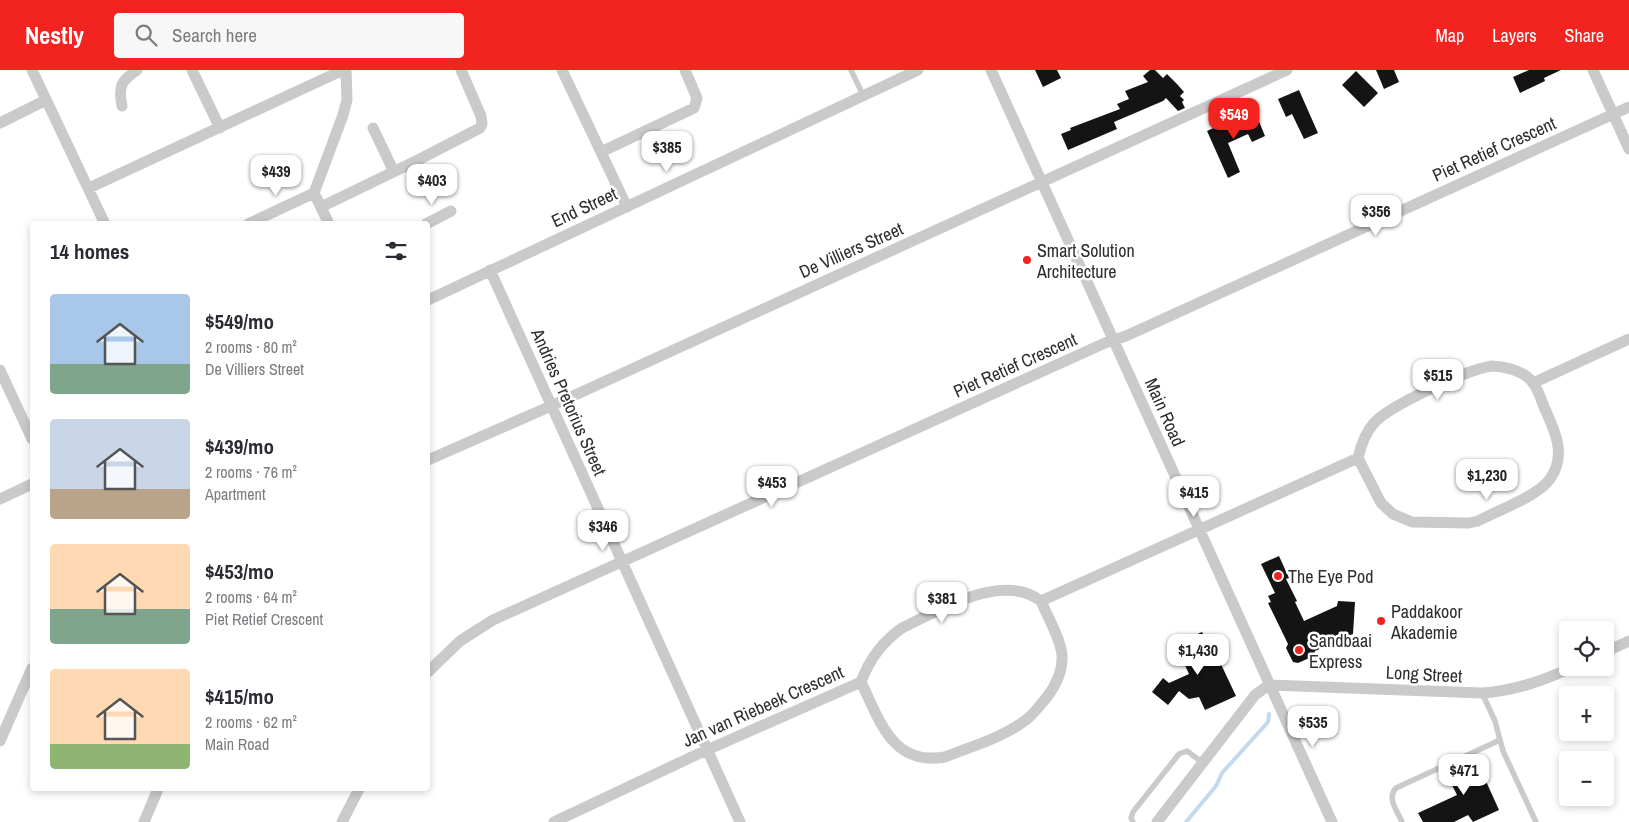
<!DOCTYPE html>
<html lang="en">
<head>
<meta charset="utf-8">
<style>
  :root { --surface:#fff; --page:#f7f7f7; --text:#2b2b33; --muted:#7c7c81; --accent:#f32320 }
  body { margin:0; font-family:"Archivo Narrow",sans-serif; background:var(--page); color:var(--text); height:100vh; display:flex; flex-direction:column; font-size:19px; white-space:nowrap }
  * { box-sizing:border-box; margin:0 }
  p { font-size:16px; color:var(--muted) }
  .icon { flex:none; width:28px; height:28px; fill:none; stroke:currentColor; stroke-width:2; stroke-linecap:round; stroke-linejoin:round }
  .map { position:relative; flex:1; overflow:hidden }
  .side { position:absolute; left:30px; top:151px; width:400px; height:570px; display:flex; flex-direction:column; background:var(--surface); border-radius:5px; box-shadow:0 2px 8px #0003 }
  .side>* { flex:none }
  .tools { position:absolute; left:1559px; top:551px; display:grid; gap:10px }
  .tools a { display:grid; place-items:center; width:55px; height:55px; border-radius:5px; background:var(--surface); box-shadow:0 2px 8px #0003; font-size:25px }
  .price { position:absolute; translate:-50% -42px; padding:0 11px; border-radius:10px; background:#fff; color:#222; font-size:16px; line-height:32px; filter:drop-shadow(0 1px 2px #0008) }
  .price::after { content:''; position:absolute; left:50%; top:30px; width:15px; height:11px; margin-left:-8px; background:inherit; clip-path:polygon(0 0,100% 0,50% 100%) }
  .price.on { background:var(--accent); color:#fff }
  ul { padding:0; list-style:none }
  li { display:flex; align-items:center; gap:15px; height:125px; padding:0 20px }
  li span { display:grid; place-items:center; flex:none; width:140px; height:100px; border-radius:5px; color:#555 }
  li>.icon { margin-inline-start:auto }
  span .icon { width:60px; height:60px; fill:#fffc; stroke-width:1 }
  li b { font-size:21px }
  h2 { display:flex; justify-content:space-between; align-items:center; height:60px; padding:0 20px; font-size:21px }
  header { display:flex; align-items:center; gap:30px; box-sizing:border-box; height:70px; padding:0 25px; background:var(--accent); color:#fff }
  header strong { font-size:24px }
  nav { display:flex; gap:28px; margin-inline-start:auto; font-size:18px }
  .search { width:350px; height:45px; background:var(--page); display:flex; align-items:center; gap:12px; box-sizing:border-box; padding:0 18px; border-radius:5px; color:var(--muted); font-size:19px }
  .map>svg:first-child { display:block }
  .lines { fill:none; stroke-linecap:round; stroke-linejoin:round }
  .stream { stroke:#c3d9ed; stroke-width:4 }
  .building { fill:#141414 }
  .service { stroke:#cacaca; stroke-width:5.5 }
  .minor { stroke:#cacaca; stroke-width:11 }
  .poi-dot { fill:#f32320; stroke:#fff; stroke-width:2 }
  .labels { text-anchor:middle; dominant-baseline:central; stroke-width:5; stroke-linejoin:round; paint-order:stroke }
  .street-label { font-size:18px; fill:#2d2d2d; stroke:#fff }
  .poi-label { font-size:18px; fill:#2d2d2d; stroke:#fff; text-anchor:start }
</style>
</head>
<body>
<header>
<strong>Nestly</strong>
<div class="search"><svg class="icon" aria-label="search" viewBox="0 0 24 24"><circle cx="10" cy="10" r="6"/><path d="M15 15l6 6"/></svg>Search here</div>
<nav><a>Map</a><a>Layers</a><a>Share</a></nav>
</header>
<div class="map">
<svg width="1629" height="752" viewBox="0 0 1629 752">
  <rect width="100%" height="100%" fill="#fff"/>
  <g class="lines">
    <path class="stream" d="M1186 752 1216 716 1222 703 1268 652 1269 644"/>
  </g>
  <path class="building" d="M1035 0H1057L1061 8 1043 17Z
    M1150 0H1155L1163 8 1167 4 1177 14 1184 22 1180 26 1184 30 1182 32 1185 38 1178 41 1166 28 1163 31 1114 52 1117 59 1068 80 1061 64 1071 60 1070 58 1120 39 1117 34 1129 29 1125 21 1148 12 1143 6Z
    M1376 0H1394L1399 12 1384 19Z
    M1529 0H1561L1544 8 1545 11 1520 23 1513 7Z
    M1356 1 1378 23 1364 37 1342 15Z
    M1299 20 1318 63 1304 69 1292 44 1286 47 1278 29Z
    M1256 44 1265 66 1252 72 1248 64 1228 73 1240 102 1228 108 1207 61 1231 50 1233 54Z
    M1279 486 1289 508 1286 509 1297 531 1295 532 1304 551 1337 536 1338 531 1355 532 1353 564 1315 581 1314 586 1298 593 1293 592 1286 578 1288 574 1268 533 1271 532 1268 526 1275 523 1261 494Z
    M1202 562 1216 591 1219 590 1236 626 1205 640 1199 627 1189 629 1179 621 1168 635 1152 622 1163 608 1169 613 1189 604 1175 574Z
    M1475 687 1499 740 1473 752 1468 745 1454 752H1423L1418 743 1457 725 1449 709 1451 708 1447 699Z"/>
  <g class="lines">
    <path class="service" d="M851 0 863 25
      M1482 623 1495 651 1500 670
      M1133 752 1131 748 1133 742 1179 684 1187 681 1203 693
      M1402 752C1398 742 1386 728 1396 718L1500 670 1503 681 1536 752"/>
    <path class="minor" d="M32 0 105 154
      M192 0 220 58
      M562 0 627 137
      M991 0 1332 752
      M1593 0 1629 79
      M122 36C118 16 121 11 137 0
      M0 53 46 30
      M373 58 394 102
      M601 82 694 38 697 28 685 0
      M89 118 343 0
      M321 137 418 90 480 58 482 54 481 46 461 0
      M248 154 314 123
      M329 154 314 123 343 45 347 30 346 0
      M426 154 451 141
      M490 200 740 752
      M428 230 918 0
      M1492 296C1506 297 1524 300 1533 313 1538 319 1541 329 1544 337 1555 361 1567 385 1550 409 1538 426 1497 441 1478 451L1469 453 1412 452 1393 444 1381 433 1358 388C1361 375 1365 363 1374 353 1389 336 1468 299 1492 296Z
      M0 300 32 369
      M1533 313 1629 269
      M428 390 551 336 1287 0
      M0 429 32 414
      M1041 531 1358 388
      M1605 582 1629 571
      M428 602 460 571 493 550 1105 273 1126 266 1629 37
      M0 671 32 598
      M144 752 158 719
      M342 752 359 719
      M554 752 698 684 861 612C869 590 882 572 902 558 938 541 1002 501 1041 531 1048 548 1060 567 1062 585 1063 601 1056 615 1047 627 1039 636 1033 646 1023 652 1001 668 970 677 945 687 892 696 880 651 861 612
      M1157 752 1255 625 1269 615 1482 623C1514 621 1542 611 1571 598"/>
  </g>
  <g class="poi-dot">
    <circle cx="1027" cy="190" r="5"/>
    <circle cx="1278" cy="506" r="5"/>
    <circle cx="1381" cy="551" r="5"/>
    <circle cx="1299" cy="580" r="5"/>
  </g>
  <g class="labels">
    <g class="street-label">
      <text transform="translate(1494 79) rotate(-24)">Piet Retief Crescent</text>
      <text transform="translate(584 137) rotate(-25)">End Street</text>
      <text transform="translate(851 180) rotate(-24)">De Villiers Street</text>
      <text transform="translate(1015 295) rotate(-24)">Piet Retief Crescent</text>
      <text transform="translate(569 332) rotate(66)">Andries Pretorius Street</text>
      <text transform="translate(1165 342) rotate(66)">Main Road</text>
      <text transform="translate(1424 604) rotate(3)">Long Street</text>
      <text transform="translate(763 636) rotate(-24)">Jan van Riebeek Crescent</text>
    </g>
    <g class="poi-label">
      <text x="1037" y="180">Smart Solution<tspan x="1037" dy="21">Architecture</tspan></text>
      <text x="1288" y="506">The Eye Pod</text>
      <text x="1391" y="541">Paddakoor<tspan x="1391" dy="21">Akademie</tspan></text>
      <text x="1309" y="570">Sandbaai<tspan x="1309" dy="21">Express</tspan></text>
    </g>
  </g>
</svg>
<div class="tools">
<a><svg class="icon" aria-label="locate" viewBox="0 0 24 24"><circle cx="12" cy="12" r="6"/><path d="M12 2v4M12 18v4M2 12h4M18 12h4"/></svg></a>
<a>+</a>
<a>−</a>
</div>
<b class="price on" style="left:1234px;top:70px">$549</b>
<b class="price" style="left:667px;top:103px">$385</b>
<b class="price" style="left:276px;top:127px">$439</b>
<b class="price" style="left:432px;top:136px">$403</b>
<b class="price" style="left:1376px;top:167px">$356</b>
<b class="price" style="left:1438px;top:331px">$515</b>
<b class="price" style="left:1487px;top:431px">$1,230</b>
<b class="price" style="left:772px;top:438px">$453</b>
<b class="price" style="left:1194px;top:448px">$415</b>
<b class="price" style="left:603px;top:482px">$346</b>
<b class="price" style="left:942px;top:554px">$381</b>
<b class="price" style="left:1198px;top:606px">$1,430</b>
<b class="price" style="left:1313px;top:678px">$535</b>
<b class="price" style="left:1464px;top:726px">$471</b>
<section class="side">
<h2>14 homes<svg class="icon" aria-label="filters" viewBox="0 0 24 24"><path d="M4 7h16M4 17h16"/><circle cx="9" cy="7" r="2"/><circle cx="15" cy="17" r="2"/></svg></h2>
<ul>
<li><span style="background:linear-gradient(#a9c7e8 70%,#7fa58c 0)"><svg class="icon" aria-label="home" viewBox="0 0 24 24"><path d="M3 11l9-7 9 7M6 9v11h12V9"/></svg></span><div><b>$549/mo</b><p>2 rooms · 80 m²</p><p>De Villiers Street</p></div></li>
<li><span style="background:linear-gradient(#c9d6e8 70%,#b9a48a 0)"><svg class="icon" aria-label="home" viewBox="0 0 24 24"><path d="M3 11l9-7 9 7M6 9v11h12V9"/></svg></span><div><b>$439/mo</b><p>2 rooms · 76 m²</p><p>Apartment</p></div></li>
<li><span style="background:linear-gradient(#ffd9b3 65%,#7fa58c 0)"><svg class="icon" aria-label="home" viewBox="0 0 24 24"><path d="M3 11l9-7 9 7M6 9v11h12V9"/></svg></span><div><b>$453/mo</b><p>2 rooms · 64 m²</p><p>Piet Retief Crescent</p></div></li>
<li><span style="background:linear-gradient(#ffd9b3 75%,#8fb573 0)"><svg class="icon" aria-label="home" viewBox="0 0 24 24"><path d="M3 11l9-7 9 7M6 9v11h12V9"/></svg></span><div><b>$415/mo</b><p>2 rooms · 62 m²</p><p>Main Road</p></div></li>
</ul>
</section>
</div>
</body>
</html>
